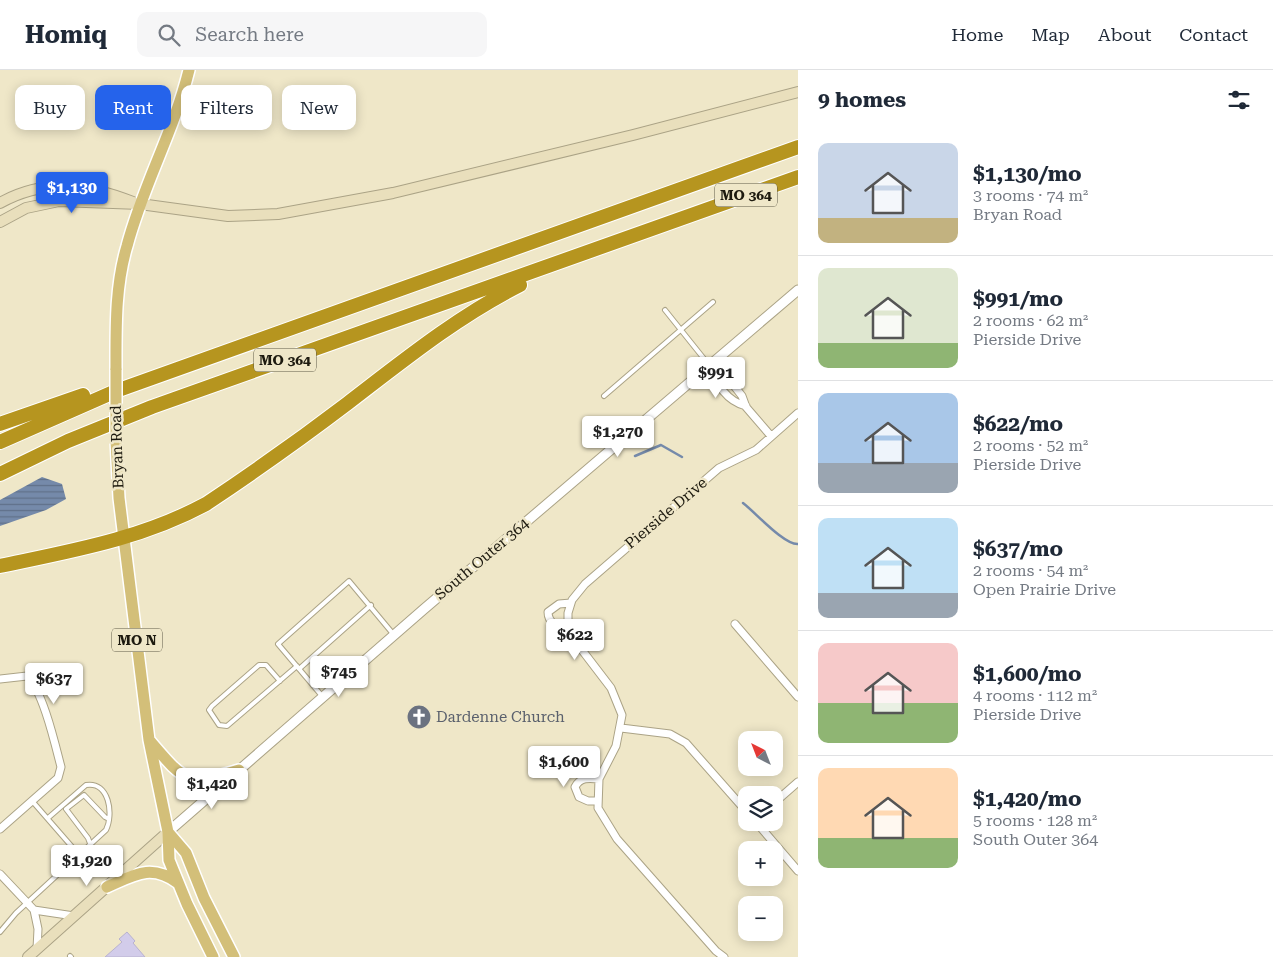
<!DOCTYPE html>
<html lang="en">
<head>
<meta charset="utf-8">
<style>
  :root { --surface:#fff; --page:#f6f6f7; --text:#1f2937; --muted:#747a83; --line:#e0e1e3; --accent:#2563eb }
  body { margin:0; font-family:"Roboto Serif",serif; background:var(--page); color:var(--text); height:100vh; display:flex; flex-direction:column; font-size:19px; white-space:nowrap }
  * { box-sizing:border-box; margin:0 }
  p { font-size:16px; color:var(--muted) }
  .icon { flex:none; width:28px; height:28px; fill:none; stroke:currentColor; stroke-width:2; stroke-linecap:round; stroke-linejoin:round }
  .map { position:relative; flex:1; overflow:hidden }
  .sheet { display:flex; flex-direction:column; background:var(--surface); width:475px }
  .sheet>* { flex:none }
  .banner { position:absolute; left:15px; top:15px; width:475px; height:45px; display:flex; gap:10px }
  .needle { width:32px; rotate:318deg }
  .controls { position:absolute; left:738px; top:661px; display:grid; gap:10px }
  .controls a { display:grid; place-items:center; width:45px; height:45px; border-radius:10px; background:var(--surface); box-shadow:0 2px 12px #0003; font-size:25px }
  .price { position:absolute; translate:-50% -42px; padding:0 11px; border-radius:5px; background:#fff; color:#222; font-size:16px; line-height:32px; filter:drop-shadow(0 1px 2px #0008) }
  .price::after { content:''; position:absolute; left:50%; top:30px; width:15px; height:11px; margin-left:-8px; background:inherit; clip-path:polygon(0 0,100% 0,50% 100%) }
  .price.selected { background:var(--accent); color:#fff }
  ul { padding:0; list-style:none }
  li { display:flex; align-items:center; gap:15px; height:125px; padding:0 20px }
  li+li { border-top:1px solid var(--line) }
  li span { display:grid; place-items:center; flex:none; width:140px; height:100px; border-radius:10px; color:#555 }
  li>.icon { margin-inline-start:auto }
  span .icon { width:60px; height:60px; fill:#fffc; stroke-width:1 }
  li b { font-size:21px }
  h2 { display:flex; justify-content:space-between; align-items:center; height:60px; padding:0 20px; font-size:21px }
  .pill { padding:0 18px; border-radius:10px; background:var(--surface); box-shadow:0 2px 12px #0003; font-size:18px; line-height:45px }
  .pill.selected { background:var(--accent); color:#fff }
  header { display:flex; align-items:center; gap:30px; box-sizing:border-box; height:70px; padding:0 25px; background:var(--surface); border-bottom:1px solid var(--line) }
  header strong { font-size:24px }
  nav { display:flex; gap:28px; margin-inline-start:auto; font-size:18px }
  .search { width:350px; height:45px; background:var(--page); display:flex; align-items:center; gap:12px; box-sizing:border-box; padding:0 18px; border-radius:10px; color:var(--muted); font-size:19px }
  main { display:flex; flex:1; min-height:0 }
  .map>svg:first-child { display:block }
  .water { fill:url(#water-rules) }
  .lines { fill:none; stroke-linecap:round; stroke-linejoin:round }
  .stream { stroke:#758aaa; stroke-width:2.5 }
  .building { fill:#d2ccea; stroke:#b8b2cf }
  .service-casing { stroke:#aba386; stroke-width:6 }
  .minor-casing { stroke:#aba386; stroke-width:9 }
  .tertiary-casing { stroke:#aba386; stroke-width:11 }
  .secondary-casing { stroke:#aba386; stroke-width:12 }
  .primary-casing { stroke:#fff; stroke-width:14 }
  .motorway-casing { stroke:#fff; stroke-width:16 }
  .service { stroke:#fff; stroke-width:4 }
  .minor { stroke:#fff; stroke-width:7 }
  .tertiary { stroke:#fff; stroke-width:9 }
  .secondary { stroke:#e9dfbc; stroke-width:10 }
  .primary { stroke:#d3bf79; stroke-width:11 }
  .motorway { stroke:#b6951f; stroke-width:14 }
  .primary-bridge-casing { stroke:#fff; stroke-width:14; stroke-linecap:butt }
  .primary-bridge { stroke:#d3bf79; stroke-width:11 }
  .labels { text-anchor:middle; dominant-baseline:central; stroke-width:5; stroke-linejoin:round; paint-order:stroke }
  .shield { fill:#efe7c8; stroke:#5c5846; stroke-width:1 }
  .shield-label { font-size:14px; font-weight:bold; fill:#1d1a0f }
  .street-label { font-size:15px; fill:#1d1a0f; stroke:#efe7c8 }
  .worship-label { font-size:15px; fill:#5b616d; stroke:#efe7c8; text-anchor:start }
</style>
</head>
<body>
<header>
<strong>Homiq</strong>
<div class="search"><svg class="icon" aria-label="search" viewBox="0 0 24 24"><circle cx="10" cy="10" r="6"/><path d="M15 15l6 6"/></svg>Search here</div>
<nav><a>Home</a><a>Map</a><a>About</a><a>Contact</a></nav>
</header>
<main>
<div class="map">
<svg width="798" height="887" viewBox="0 0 798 887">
  <defs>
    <pattern id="water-rules" width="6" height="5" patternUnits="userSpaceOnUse" patternTransform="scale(1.25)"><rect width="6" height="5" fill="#758aaa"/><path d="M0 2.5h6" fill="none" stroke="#5f7089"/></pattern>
  </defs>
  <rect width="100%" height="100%" fill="#efe7c8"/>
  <path class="water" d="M42 407 62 414 66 429 46 440 0 456V430Z"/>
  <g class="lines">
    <path class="stream" d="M635 386 661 375 682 387
      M743 433C755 442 784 475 798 474"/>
  </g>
  <path class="building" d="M127 862 135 871 133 873 145 887H105L122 872 119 869Z"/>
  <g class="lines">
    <defs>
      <path id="service" d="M665 240 709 295
        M604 326 713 232
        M299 599 371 535
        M280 611 266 595H259L212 636 209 640 219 655 227 656 297 596
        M322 626 278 574 349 511 394 565
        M33 732 80 786
        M91 776 88 768 66 739 84 725 105 747 109 749
        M0 862 16 843 106 760C114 744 109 711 86 715L48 748
        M70 886 71 887"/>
      <path id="minor" d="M709 295 728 308 742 326 746 337 771 366
        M709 296C717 314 726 331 746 336
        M735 554 798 627
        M568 560C559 557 548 554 548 542L559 534 571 533
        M0 609 27 606C43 621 55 674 61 697L58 708 0 759
        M621 658 670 664 686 673 746 741
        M597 731H588L579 727 575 717C580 707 589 708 599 709
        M774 733 798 712
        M756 752 798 801
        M0 804 34 840 74 846
        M34 840 38 859 37 879
        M724 887 716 881 617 769 598 738 599 709 616 676 622 645 611 618 572 567 568 559V543L572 530 585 514 719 398 756 380 798 343"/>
      <path id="tertiary" d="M168 762 424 539 798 220"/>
      <path id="secondary" d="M0 133C45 108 88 114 133 132
        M0 152 26 138 59 131 140 134 228 146 278 144 393 123 633 65 798 22
        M28 887 168 762"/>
      <path id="primary" d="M116 300C116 258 115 216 127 176 143 115 174 61 189 0
        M116 370 119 428 149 670 168 762 169 790 187 834 213 887
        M150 671C185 712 187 716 239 700
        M168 762 186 783 204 828 234 887
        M107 817C134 805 151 793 178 813"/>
      <path id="motorway" d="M0 354 83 325
        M0 372 116 321 798 77
        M0 404 68 371 152 337 798 107
        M0 496C71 481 141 469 206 434 254 402 302 368 348 333 404 290 457 247 520 215"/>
    </defs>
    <use href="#service" class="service-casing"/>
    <use href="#minor" class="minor-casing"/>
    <use href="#tertiary" class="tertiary-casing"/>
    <use href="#secondary" class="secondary-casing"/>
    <use href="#primary" class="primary-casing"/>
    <use href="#motorway" class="motorway-casing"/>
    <use href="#service" class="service"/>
    <use href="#minor" class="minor"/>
    <use href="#tertiary" class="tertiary"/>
    <use href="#secondary" class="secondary"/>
    <use href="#primary" class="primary"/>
    <use href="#motorway" class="motorway"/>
    <defs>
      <path id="primary-bridge" d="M116 370V300"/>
    </defs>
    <use href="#primary-bridge" class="primary-bridge-casing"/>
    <use href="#primary-bridge" class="primary-bridge"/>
  </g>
  <defs>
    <symbol id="church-disc" viewBox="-11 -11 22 22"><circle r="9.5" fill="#6b7280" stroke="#efe7c8"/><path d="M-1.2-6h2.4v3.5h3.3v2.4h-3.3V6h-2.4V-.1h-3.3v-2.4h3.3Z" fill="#fff"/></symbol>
  </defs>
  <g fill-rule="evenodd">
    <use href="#church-disc" x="405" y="633" width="28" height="28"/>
  </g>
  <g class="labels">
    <g class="shield">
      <rect x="715" y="113.5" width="62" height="23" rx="4"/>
      <rect x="254" y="278.5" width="62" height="23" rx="4"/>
      <rect x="112" y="558.5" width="50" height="23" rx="4"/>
    </g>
    <g class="shield-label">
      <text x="746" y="125">MO 364</text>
      <text x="285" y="290">MO 364</text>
      <text x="137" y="570">MO N</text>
    </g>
    <g class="street-label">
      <text transform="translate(117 377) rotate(-92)">Bryan Road</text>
      <text transform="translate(666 443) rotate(-40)">Pierside Drive</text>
      <text transform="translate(482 489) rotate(-40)">South Outer 364</text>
    </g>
    <g class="worship-label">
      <text x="436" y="647">Dardenne Church</text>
    </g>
  </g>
</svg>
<div class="controls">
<a><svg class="needle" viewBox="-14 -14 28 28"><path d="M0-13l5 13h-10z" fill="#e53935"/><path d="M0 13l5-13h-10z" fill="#747a83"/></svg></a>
<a><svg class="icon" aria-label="layers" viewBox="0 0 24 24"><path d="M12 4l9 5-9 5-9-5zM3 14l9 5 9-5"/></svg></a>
<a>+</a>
<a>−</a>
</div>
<b class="price selected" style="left:72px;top:144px">$1,130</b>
<b class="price" style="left:716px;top:329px">$991</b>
<b class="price" style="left:618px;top:388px">$1,270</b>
<b class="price" style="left:575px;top:591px">$622</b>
<b class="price" style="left:339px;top:628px">$745</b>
<b class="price" style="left:54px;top:635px">$637</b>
<b class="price" style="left:564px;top:718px">$1,600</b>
<b class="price" style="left:212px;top:740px">$1,420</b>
<b class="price" style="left:87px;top:817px">$1,920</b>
<div class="banner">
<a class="pill">Buy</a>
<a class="pill selected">Rent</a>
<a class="pill">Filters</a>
<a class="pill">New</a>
</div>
</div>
<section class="sheet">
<h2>9 homes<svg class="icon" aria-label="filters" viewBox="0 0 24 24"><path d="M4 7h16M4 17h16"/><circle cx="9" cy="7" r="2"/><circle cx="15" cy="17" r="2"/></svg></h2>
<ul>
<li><span style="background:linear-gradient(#c9d6e8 75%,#c2b280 0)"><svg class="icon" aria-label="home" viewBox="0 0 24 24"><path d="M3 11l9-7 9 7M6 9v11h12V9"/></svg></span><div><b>$1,130/mo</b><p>3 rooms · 74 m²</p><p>Bryan Road</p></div></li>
<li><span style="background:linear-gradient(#dfe7d0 75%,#8fb573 0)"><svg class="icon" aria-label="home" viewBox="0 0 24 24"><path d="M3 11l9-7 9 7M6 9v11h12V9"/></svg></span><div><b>$991/mo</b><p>2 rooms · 62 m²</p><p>Pierside Drive</p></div></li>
<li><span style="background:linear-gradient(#a9c7e8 70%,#9aa5b1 0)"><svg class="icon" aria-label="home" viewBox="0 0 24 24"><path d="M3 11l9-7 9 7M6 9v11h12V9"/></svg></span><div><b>$622/mo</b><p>2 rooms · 52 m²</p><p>Pierside Drive</p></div></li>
<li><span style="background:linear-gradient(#bfe0f5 75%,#9aa5b1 0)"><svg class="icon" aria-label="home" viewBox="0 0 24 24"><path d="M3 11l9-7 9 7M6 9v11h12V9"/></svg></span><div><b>$637/mo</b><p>2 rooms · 54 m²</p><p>Open Prairie Drive</p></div></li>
<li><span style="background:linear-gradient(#f6c9c9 60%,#8fb573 0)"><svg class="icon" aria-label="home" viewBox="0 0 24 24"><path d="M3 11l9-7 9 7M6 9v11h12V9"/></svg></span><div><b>$1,600/mo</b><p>4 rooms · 112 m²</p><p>Pierside Drive</p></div></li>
<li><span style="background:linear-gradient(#ffd9b3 70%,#8fb573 0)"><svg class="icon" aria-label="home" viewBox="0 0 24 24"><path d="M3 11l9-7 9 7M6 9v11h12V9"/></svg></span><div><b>$1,420/mo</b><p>5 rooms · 128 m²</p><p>South Outer 364</p></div></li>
</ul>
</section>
</main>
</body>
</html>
